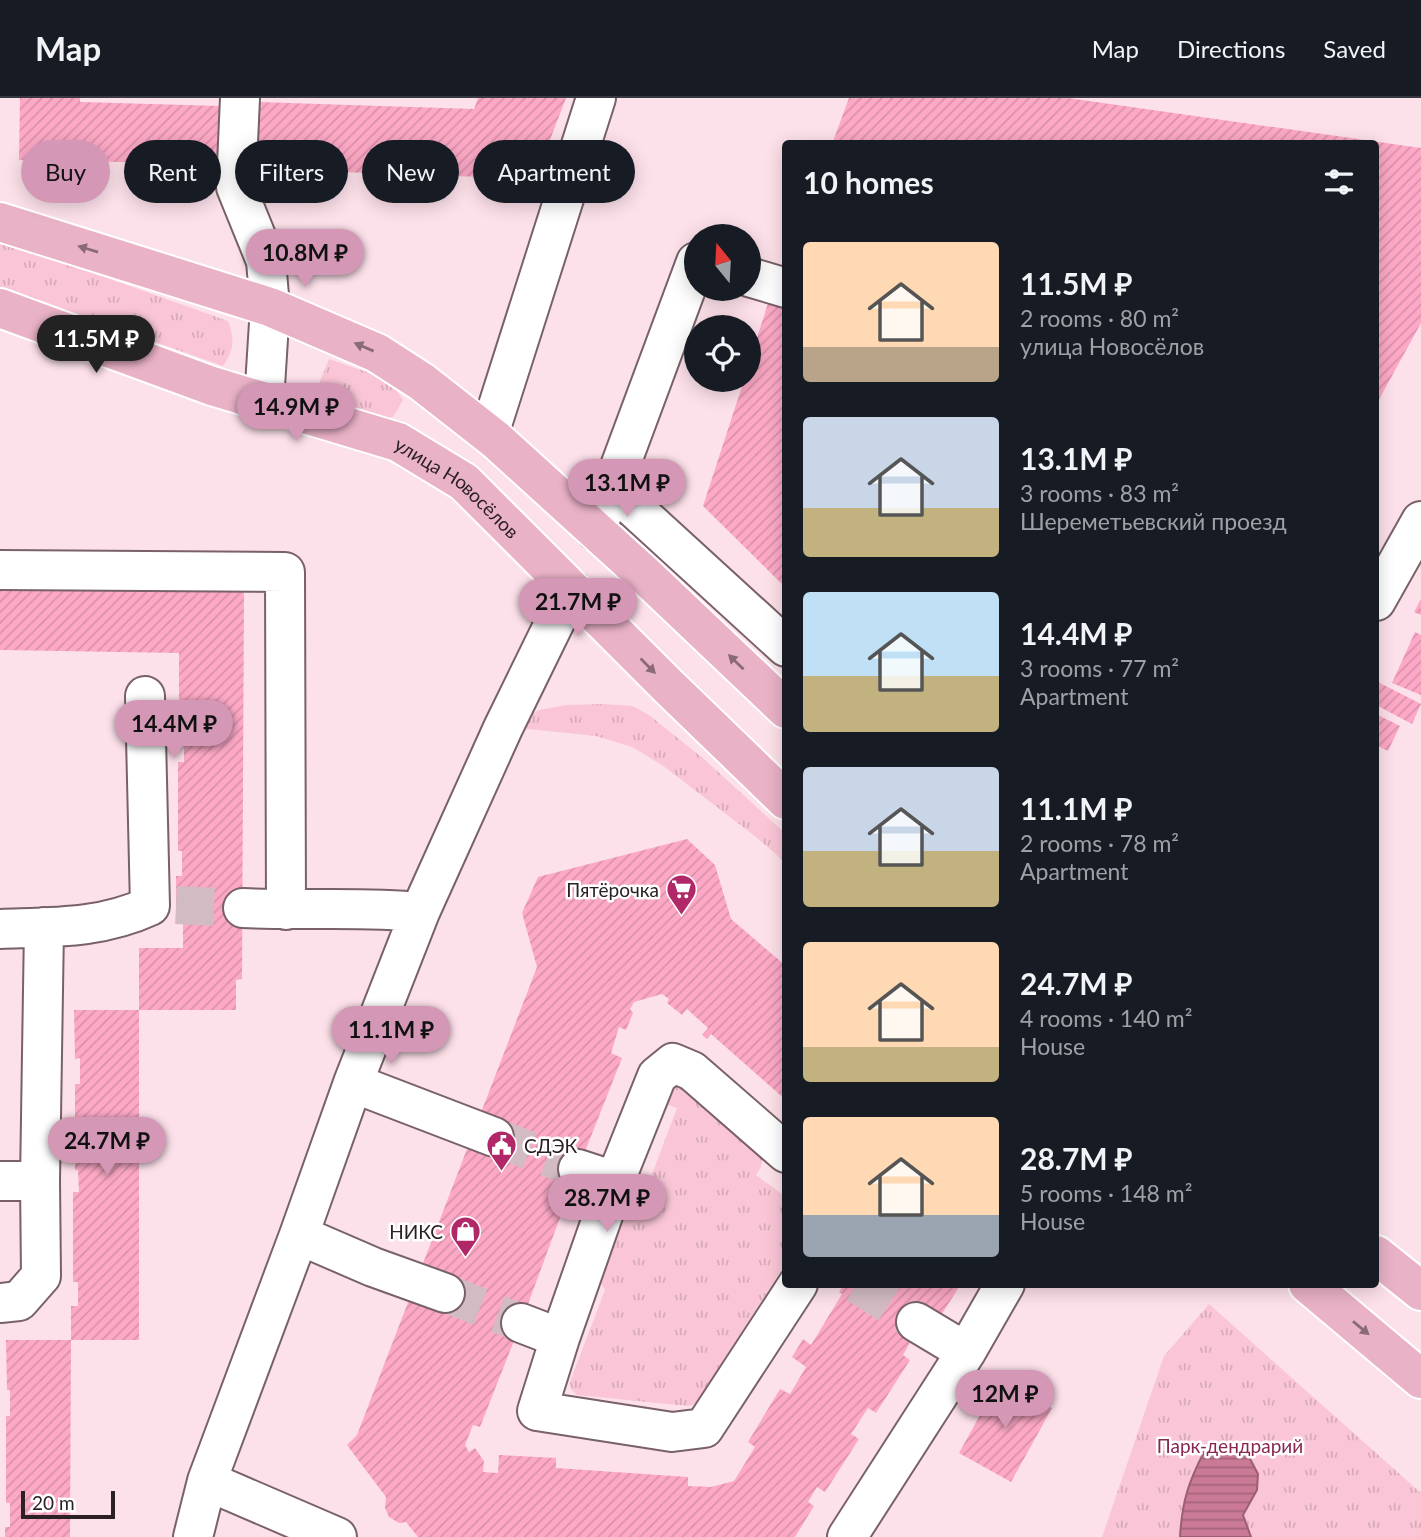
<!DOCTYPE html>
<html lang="en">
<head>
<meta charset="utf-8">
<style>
  :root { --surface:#171b24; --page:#20242c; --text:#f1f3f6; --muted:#9ea1a6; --line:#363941; --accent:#d498b6 }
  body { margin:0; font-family:Lato,sans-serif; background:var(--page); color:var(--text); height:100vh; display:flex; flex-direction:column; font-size:26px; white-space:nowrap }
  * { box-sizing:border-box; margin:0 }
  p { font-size:23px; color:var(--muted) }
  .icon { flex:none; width:38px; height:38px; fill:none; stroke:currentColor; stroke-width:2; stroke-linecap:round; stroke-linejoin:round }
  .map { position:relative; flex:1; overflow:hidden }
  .side { position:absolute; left:782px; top:42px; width:597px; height:1148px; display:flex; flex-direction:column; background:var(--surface); border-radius:7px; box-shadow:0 4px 18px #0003 }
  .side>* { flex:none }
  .top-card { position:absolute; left:21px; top:42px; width:656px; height:63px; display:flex; gap:14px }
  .needle { width:46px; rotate:342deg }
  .tools { position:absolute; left:684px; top:126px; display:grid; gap:14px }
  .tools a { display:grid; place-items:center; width:77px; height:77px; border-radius:50%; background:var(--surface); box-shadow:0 4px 18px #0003; font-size:35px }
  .scale { position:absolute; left:21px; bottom:18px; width:94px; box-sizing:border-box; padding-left:7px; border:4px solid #2b2125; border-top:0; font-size:19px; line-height:24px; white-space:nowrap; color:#2b2125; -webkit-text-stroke:5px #fff; paint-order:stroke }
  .price { position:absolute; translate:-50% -60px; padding:0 16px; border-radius:24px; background:var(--accent); color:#111; font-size:23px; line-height:46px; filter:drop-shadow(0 2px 4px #0008) }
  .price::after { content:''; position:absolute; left:50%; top:42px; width:21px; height:16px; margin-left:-10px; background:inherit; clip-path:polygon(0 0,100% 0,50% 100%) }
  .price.on { background:#222; color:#fff }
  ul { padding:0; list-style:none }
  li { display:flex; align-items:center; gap:21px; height:175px; padding:0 21px }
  li span { display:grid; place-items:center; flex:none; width:196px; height:140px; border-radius:7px; color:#555 }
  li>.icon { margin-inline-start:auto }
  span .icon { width:84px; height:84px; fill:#fffc; stroke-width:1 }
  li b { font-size:30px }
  h2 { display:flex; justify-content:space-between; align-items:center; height:84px; padding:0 21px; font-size:30px }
  .tag { padding:0 24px; border-radius:32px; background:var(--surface); box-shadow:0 4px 18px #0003; font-size:24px; line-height:63px }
  .tag.on { background:var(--accent); color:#111 }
  header { display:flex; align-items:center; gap:42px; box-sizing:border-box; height:98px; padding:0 35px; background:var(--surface); border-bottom:2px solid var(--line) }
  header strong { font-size:33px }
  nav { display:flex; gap:38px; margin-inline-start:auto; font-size:24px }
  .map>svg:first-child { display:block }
  .grass { fill:url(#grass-tufts) }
  .water { fill:url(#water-rules); stroke:#9a5f74; stroke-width:2 }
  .building { fill:url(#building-hatch) }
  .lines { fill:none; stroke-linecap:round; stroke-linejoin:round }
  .minor-tunnel { stroke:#d3bbc3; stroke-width:38; stroke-dasharray:38 19; stroke-linecap:butt }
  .minor-casing { stroke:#786168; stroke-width:42 }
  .major-casing { stroke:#fff; stroke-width:42 }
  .minor { stroke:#fff; stroke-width:38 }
  .major { stroke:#eab2c7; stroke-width:38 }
  .oneway { fill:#8a6a76 }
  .labels { text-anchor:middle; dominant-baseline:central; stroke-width:5; stroke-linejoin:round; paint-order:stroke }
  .street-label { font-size:19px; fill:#2b2125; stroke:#fff }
  .poi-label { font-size:19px; fill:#2b2125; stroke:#fff; text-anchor:end }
  .park-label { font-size:19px; fill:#872751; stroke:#fff }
</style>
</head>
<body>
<header>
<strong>Map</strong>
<nav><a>Map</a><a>Directions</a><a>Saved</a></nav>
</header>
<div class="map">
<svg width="1421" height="1439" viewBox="0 0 1421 1439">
  <defs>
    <pattern id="grass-tufts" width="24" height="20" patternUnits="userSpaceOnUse" patternTransform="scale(1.75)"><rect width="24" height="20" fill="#fac6d7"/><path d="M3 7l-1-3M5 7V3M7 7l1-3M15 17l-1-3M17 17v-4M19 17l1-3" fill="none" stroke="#d6aab8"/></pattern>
    <pattern id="water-rules" width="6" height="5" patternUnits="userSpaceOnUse" patternTransform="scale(1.75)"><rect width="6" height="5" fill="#ca7a96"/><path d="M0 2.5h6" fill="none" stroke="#a4647a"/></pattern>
    <pattern id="building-hatch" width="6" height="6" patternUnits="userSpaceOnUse" patternTransform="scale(1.75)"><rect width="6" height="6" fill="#fda9c6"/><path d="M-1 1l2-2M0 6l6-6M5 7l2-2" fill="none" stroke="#d991aa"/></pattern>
  </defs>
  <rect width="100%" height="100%" fill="#fde1ea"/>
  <path class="grass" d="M0 142 228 223C235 241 234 252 223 268L0 189Z
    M329 261 390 282 403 302 393 319 379 322 314 298Z
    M603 606 633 608 649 617 705 662 786 736V765L756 739 662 667 632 649 596 638 509 629 539 612 566 607Z
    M680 988 763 1059 761 1069 756 1077 786 1099V1165L695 1306 688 1308 577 1297 571 1291 570 1284 605 1192 599 1182 632 1096 648 1087 677 1010 659 1004 671 990Z
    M1209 1206 1421 1395V1439H1102L1164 1258Z"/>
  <path class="water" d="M1219 1347 1238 1349 1248 1357 1258 1376 1257 1392 1243 1417 1251 1439H1180C1182 1404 1188 1385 1204 1354Z"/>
  <path class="building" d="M20 0H80V4L221 8 220 66 19 62Z
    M478 0H566L535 81 256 71 258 4 474 11Z
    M849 0H1068L1421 50V225L1376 307V148L1377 145 1376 46H832Z
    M770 199 786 203V490L703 408 744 282H749V265Z
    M0 491 244 493 242 881 236 882V912H139V850H183V824H176V778H182V753H178V664H184V641H179V555L0 552Z
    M1421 501V517L1414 514Z
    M1415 534 1421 537V597L1392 585Z
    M1376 583 1421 606 1412 626 1376 607Z
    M1376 616 1400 628 1388 653 1376 647Z
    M687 741 715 767 731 821 786 868V1002L711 936 707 941 702 937 708 930 687 911 682 917 667 905 669 901 662 896 634 904 630 911 633 915 626 932 619 929 611 955 622 960 578 1071 521 1225 480 1329 473 1327 465 1347 469 1354 475 1350 484 1363 483 1374 498 1375 499 1357 556 1360V1370L688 1379V1388L711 1389 734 1383 755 1349 748 1344 780 1291 790 1296 806 1269 792 1259 803 1241 811 1247 842 1196 839 1194 844 1186H961L938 1222 911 1243 903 1257 910 1262 876 1315 868 1310 851 1336 859 1341 825 1394 817 1389 808 1404 814 1408 795 1439H418L406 1424 399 1425 389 1419 385 1410 386 1399 347 1347 357 1337 537 869 522 815 538 779Z
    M74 912H139V1242H71V1208H78V1184H73V1094H79L78 1072H75V986H80V960L75 961Z
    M6 1242H71L70 1439H5V1429H10V1405H6V1318H10V1292H7Z
    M1000 1281 1052 1310 1011 1384 959 1355Z"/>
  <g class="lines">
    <path class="minor-tunnel" d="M176 807 243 810
      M494 1039 578 1071
      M857 1186 916 1224
      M445 1195 521 1225"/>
    <defs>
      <path id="minor" d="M240 0 236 89 266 163 270 209 264 304
        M749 179 786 190
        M489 336 596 0
        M612 390 786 549
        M596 433 696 164
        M0 472 285 474 286 812
        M1376 503 1421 423
        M243 810C302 813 361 808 420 814
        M0 831C53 829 100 831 150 808L145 598
        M353 985 494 1039
        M786 1055 692 973 673 965 657 978 615 1083 560 1240 537 1313 672 1334 704 1330 798 1186
        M578 1071 615 1083
        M0 1083H40
        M299 1137 373 1169 445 1195
        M0 1205 19 1203 41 1178 40 1083 44 829
        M916 1224 966 1254
        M521 1225 560 1240
        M207 1383 337 1439
        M193 1439 207 1383 299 1137 353 985 420 814 503 630 571 491
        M847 1439 966 1254 1005 1186"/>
      <g id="major">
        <path d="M0 124 270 209 377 255 422 284 496 342 649 481 786 611"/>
        <path id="s1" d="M0 210 212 288 398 344 464 384 668 588 786 702"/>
        <path d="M1376 1157 1421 1193"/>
        <path d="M1308 1186 1421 1281"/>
      </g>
    </defs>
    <use href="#minor" class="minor-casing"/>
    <use href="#major" class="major-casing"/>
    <use href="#minor" class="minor"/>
    <use href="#major" class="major"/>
  </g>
  <defs><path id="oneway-solid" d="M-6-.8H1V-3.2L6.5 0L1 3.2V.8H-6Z" transform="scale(1.75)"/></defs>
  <g class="oneway">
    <use href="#oneway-solid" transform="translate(88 151) rotate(-163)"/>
    <use href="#oneway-solid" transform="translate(364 249) rotate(-157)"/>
    <use href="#oneway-solid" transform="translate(736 564) rotate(-136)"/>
    <use href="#oneway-solid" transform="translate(648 568) rotate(45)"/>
    <use href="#oneway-solid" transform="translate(1361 1230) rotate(40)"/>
  </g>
  <defs>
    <symbol id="supermarket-pin" viewBox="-11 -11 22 30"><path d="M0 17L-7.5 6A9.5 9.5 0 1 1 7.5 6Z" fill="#b12868" stroke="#fff"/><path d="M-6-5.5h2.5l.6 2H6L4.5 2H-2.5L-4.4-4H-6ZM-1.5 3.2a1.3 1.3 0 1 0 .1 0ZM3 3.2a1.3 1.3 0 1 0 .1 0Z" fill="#fff"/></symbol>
    <symbol id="civic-pin" viewBox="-11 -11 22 30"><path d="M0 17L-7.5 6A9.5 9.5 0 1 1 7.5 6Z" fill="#b12868" stroke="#fff"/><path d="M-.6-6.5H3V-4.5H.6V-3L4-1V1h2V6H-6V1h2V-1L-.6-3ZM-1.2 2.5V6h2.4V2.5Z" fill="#fff"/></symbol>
    <symbol id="shop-pin" viewBox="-11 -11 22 30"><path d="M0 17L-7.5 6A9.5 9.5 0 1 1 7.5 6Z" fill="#b12868" stroke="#fff"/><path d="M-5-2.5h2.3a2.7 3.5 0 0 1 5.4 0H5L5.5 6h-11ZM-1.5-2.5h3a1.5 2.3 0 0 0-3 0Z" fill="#fff"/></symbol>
  </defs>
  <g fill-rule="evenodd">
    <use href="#supermarket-pin" x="664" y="774" width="35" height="47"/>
    <use href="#civic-pin" x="484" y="1030" width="35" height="47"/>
    <use href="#shop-pin" x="448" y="1116" width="35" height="47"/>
  </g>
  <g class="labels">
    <g class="street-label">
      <text stroke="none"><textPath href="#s1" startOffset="495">улица Новосёлов</textPath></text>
    </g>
    <g class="poi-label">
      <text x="659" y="791">Пятёрочка</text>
      <text x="524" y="1047" text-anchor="start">СДЭК</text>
      <text x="443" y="1133">НИКС</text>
    </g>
    <g class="park-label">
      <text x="1230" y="1347">Парк-дендрарий</text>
    </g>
  </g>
</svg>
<div class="tools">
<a><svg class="needle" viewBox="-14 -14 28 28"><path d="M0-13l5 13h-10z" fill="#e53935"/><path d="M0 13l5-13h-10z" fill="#9ea1a6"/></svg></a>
<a><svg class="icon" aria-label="locate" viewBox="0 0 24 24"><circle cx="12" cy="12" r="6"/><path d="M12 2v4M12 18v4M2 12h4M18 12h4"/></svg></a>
</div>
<div class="scale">20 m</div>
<b class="price" style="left:305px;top:191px">10.8M ₽</b>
<b class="price on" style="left:96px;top:277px">11.5M ₽</b>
<b class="price" style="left:296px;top:345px">14.9M ₽</b>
<b class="price" style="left:627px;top:421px">13.1M ₽</b>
<b class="price" style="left:578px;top:540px">21.7M ₽</b>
<b class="price" style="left:174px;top:662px">14.4M ₽</b>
<b class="price" style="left:391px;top:968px">11.1M ₽</b>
<b class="price" style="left:107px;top:1079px">24.7M ₽</b>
<b class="price" style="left:607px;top:1136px">28.7M ₽</b>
<b class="price" style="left:1005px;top:1332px">12M ₽</b>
<div class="top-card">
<a class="tag on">Buy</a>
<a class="tag">Rent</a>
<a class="tag">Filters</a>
<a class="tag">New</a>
<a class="tag">Apartment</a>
</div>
<section class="side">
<h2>10 homes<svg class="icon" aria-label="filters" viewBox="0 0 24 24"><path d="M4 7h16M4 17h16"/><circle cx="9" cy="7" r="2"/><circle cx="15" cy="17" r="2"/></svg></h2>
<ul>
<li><span style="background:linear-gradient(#ffd9b3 75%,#b9a48a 0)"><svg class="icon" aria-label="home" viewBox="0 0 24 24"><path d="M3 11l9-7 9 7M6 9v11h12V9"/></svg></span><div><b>11.5M ₽</b><p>2 rooms · 80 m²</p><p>улица Новосёлов</p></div></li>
<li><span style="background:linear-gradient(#c9d6e8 65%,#c2b280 0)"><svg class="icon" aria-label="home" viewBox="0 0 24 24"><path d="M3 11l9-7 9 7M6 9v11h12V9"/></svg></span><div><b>13.1M ₽</b><p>3 rooms · 83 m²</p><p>Шереметьевский проезд</p></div></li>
<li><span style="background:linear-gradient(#bfe0f5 60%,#c2b280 0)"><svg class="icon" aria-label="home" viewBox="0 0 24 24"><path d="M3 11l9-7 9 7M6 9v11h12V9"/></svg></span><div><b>14.4M ₽</b><p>3 rooms · 77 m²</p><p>Apartment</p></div></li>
<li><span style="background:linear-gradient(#c9d6e8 60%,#c2b280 0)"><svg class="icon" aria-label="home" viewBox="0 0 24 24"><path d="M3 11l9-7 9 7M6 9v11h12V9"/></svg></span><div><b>11.1M ₽</b><p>2 rooms · 78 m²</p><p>Apartment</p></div></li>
<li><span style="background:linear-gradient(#ffd9b3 75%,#c2b280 0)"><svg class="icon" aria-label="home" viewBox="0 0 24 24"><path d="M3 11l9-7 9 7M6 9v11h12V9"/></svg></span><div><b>24.7M ₽</b><p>4 rooms · 140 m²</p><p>House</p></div></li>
<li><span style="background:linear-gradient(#ffd9b3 70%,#9aa5b1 0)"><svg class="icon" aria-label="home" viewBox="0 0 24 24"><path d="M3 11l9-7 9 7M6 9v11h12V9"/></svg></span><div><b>28.7M ₽</b><p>5 rooms · 148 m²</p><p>House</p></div></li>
</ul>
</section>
</div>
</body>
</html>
